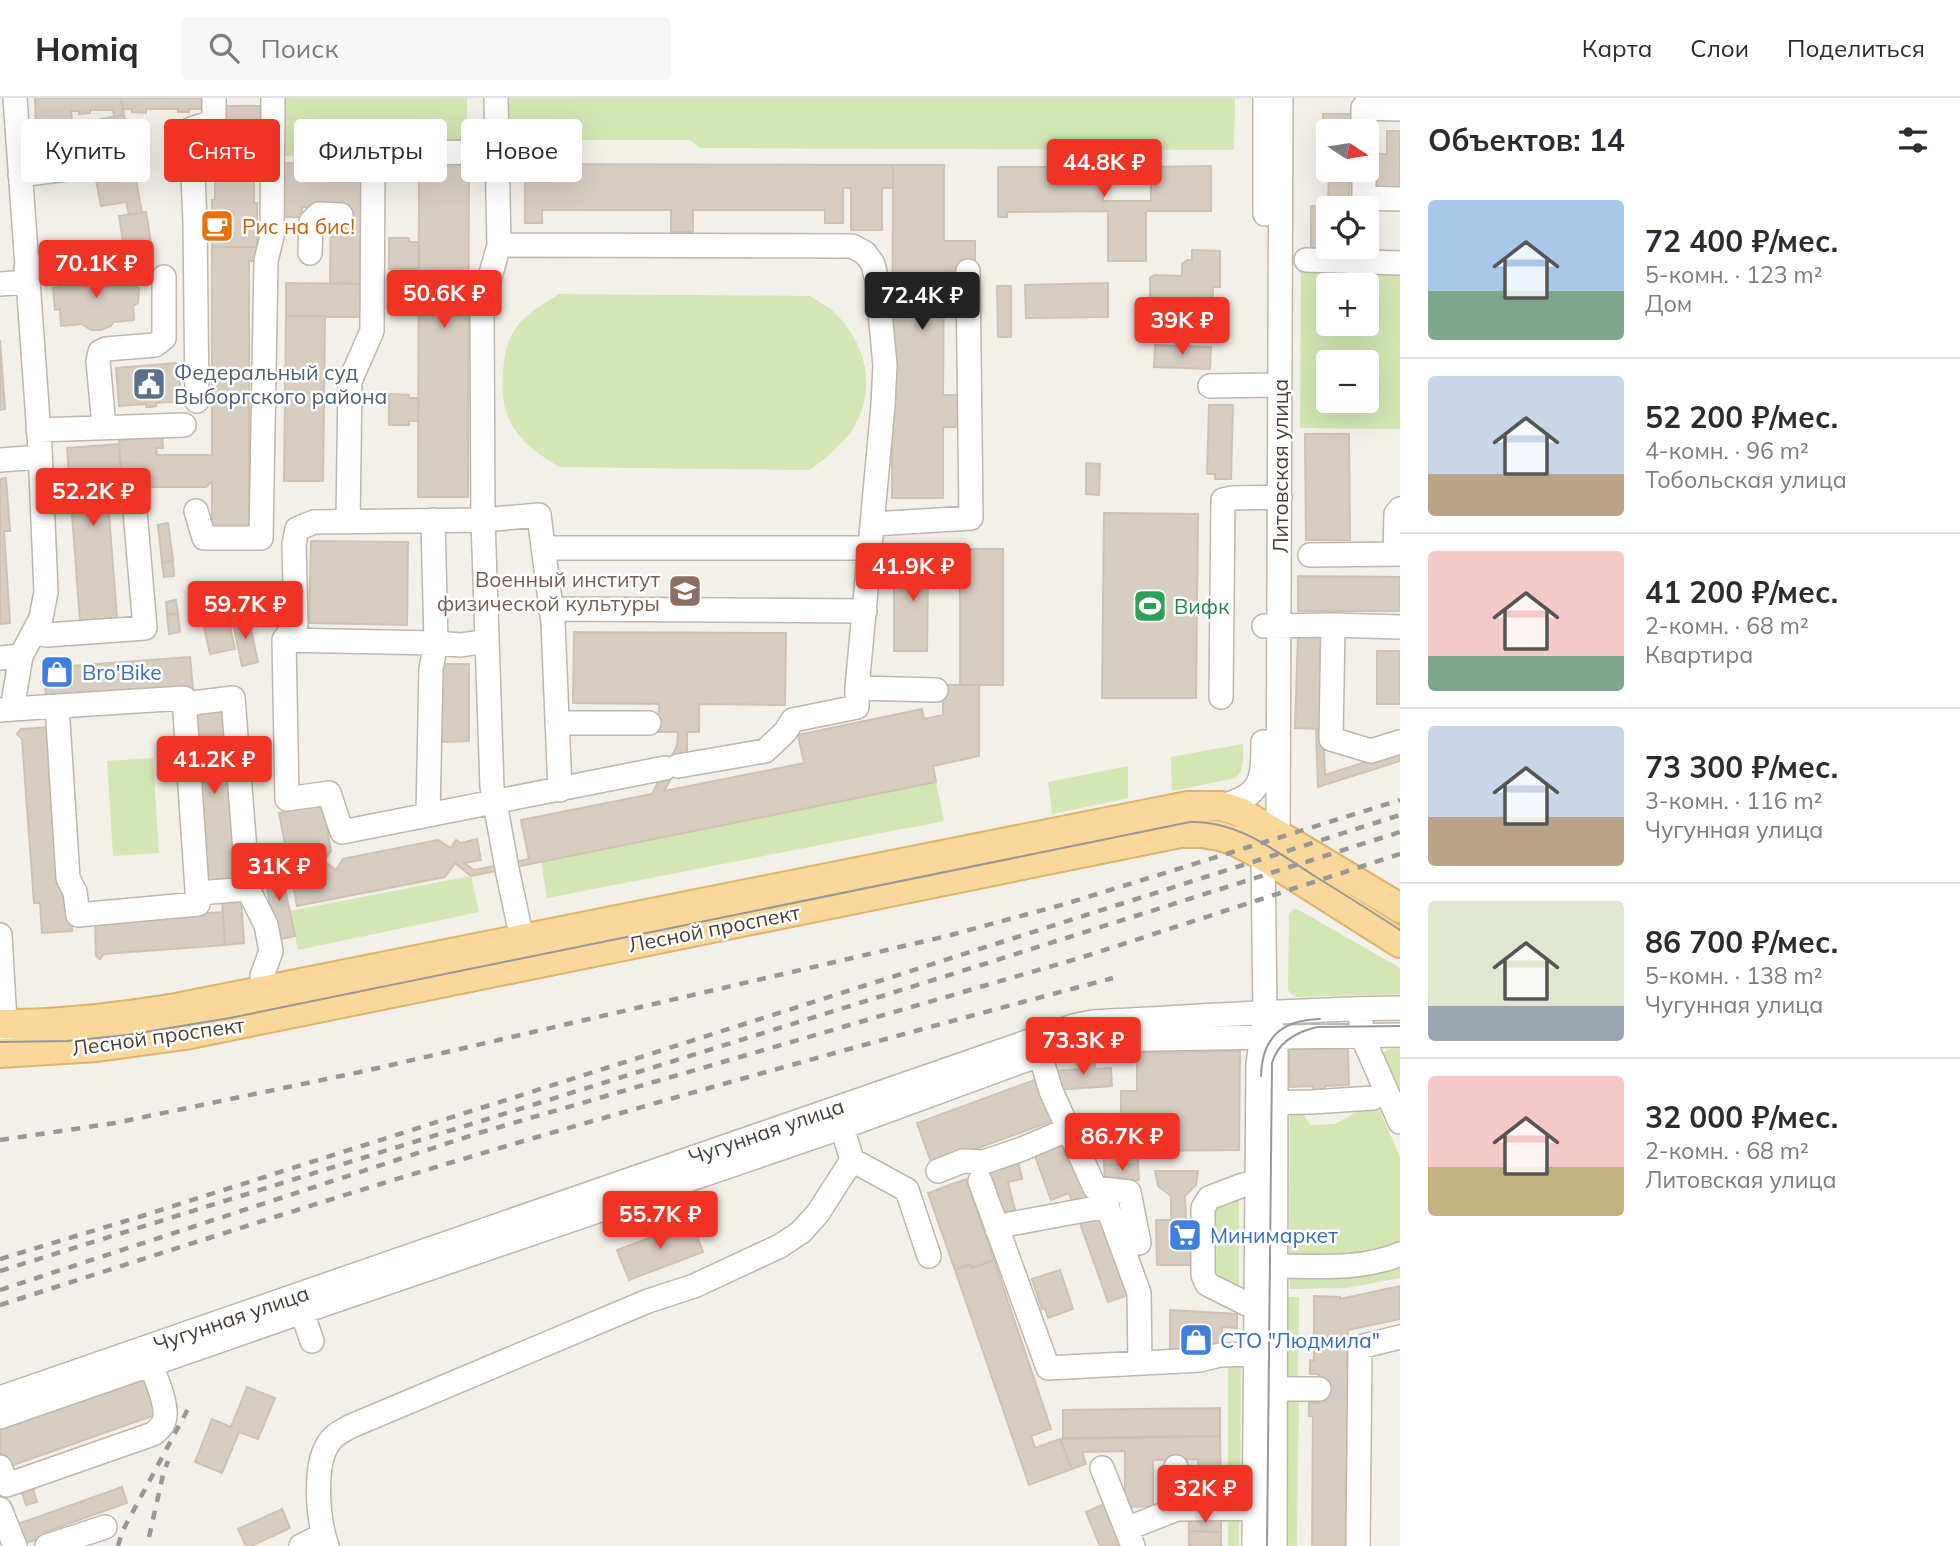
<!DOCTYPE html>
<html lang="ru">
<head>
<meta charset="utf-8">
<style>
  :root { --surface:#fff; --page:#f7f7f7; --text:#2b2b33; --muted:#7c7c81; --line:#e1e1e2; --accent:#ef3324 }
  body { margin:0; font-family:Mulish,sans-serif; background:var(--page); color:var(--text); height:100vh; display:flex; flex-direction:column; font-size:26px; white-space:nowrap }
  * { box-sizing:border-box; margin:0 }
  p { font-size:23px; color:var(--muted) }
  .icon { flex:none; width:38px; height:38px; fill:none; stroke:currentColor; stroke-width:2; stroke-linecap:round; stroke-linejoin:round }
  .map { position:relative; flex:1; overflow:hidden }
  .side { display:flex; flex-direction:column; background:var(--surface); width:560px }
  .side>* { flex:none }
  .guide { position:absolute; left:21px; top:21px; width:665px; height:63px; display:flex; gap:14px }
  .needle { width:46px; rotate:102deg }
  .buttons { position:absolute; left:1316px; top:21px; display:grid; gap:14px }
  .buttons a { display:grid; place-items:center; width:63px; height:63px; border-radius:7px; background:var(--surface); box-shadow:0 7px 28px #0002; font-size:35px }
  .price { position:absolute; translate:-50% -60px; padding:0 16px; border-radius:7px; background:var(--accent); color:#fff; font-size:23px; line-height:46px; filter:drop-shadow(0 2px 4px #0008) }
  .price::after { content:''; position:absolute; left:50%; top:42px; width:21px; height:16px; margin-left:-10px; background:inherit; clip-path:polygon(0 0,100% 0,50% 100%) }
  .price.selected { background:#222; color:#fff }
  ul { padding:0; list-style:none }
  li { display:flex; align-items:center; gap:21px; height:175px; padding:0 28px }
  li+li { border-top:2px solid var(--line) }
  li span { display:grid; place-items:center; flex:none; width:196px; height:140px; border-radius:7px; color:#555 }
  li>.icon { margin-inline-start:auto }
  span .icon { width:84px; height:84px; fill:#fffc; stroke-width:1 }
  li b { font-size:30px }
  h2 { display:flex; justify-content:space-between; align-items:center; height:84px; padding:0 28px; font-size:30px }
  .pill { padding:0 24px; border-radius:7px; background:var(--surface); box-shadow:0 7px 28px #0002; font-size:24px; line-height:63px }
  .pill.selected { background:var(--accent); color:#fff }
  header { display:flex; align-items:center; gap:42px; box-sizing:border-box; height:98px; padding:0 35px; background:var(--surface); border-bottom:2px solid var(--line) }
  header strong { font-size:33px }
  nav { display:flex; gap:38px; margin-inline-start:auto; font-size:24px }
  .search { width:490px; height:63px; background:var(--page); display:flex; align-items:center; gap:18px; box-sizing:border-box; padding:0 24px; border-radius:7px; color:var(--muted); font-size:26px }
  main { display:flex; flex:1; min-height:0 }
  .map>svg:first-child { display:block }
  .green { fill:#d3e6b3; fill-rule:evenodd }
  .building { fill:#d8cdc1; stroke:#cfc2b2; stroke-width:2 }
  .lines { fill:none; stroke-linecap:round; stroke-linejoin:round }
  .minor-tunnel { stroke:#d1ccc5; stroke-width:23; stroke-dasharray:23 11; stroke-linecap:butt }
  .minor-casing { stroke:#bfb6ab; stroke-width:26 }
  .major-casing { stroke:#deb36c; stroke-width:32 }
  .minor { stroke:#fff; stroke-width:23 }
  .major { stroke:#f9d89c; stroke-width:28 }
  .tram { stroke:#979797; stroke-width:2 }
  .rail { stroke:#979797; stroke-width:4.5; stroke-dasharray:9 9; stroke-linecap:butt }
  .labels { text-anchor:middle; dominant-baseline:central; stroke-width:5; stroke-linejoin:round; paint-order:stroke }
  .food-label { font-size:21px; fill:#c56008; stroke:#fff; text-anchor:start }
  .service-label { font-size:21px; fill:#4e5e75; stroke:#fff; text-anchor:start }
  .street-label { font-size:21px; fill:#474037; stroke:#fff }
  .education-label { font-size:21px; fill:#785e54; stroke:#fff; text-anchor:end }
  .leisure-label { font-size:21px; fill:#27864d; stroke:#fff; text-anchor:start }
  .shop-label { font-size:21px; fill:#366cbe; stroke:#fff; text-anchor:start }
</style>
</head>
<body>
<header>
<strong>Homiq</strong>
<div class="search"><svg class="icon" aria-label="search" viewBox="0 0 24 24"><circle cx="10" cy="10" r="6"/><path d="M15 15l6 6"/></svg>Поиск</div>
<nav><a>Карта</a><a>Слои</a><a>Поделиться</a></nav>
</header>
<main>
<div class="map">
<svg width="1400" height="1448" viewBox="0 0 1400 1448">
  <rect width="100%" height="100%" fill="#f3efe9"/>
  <path class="green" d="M278 0H467V44L370 45 369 59 279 58Z
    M506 0H1235L1234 52 700 50 690 42H506Z
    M1301 169 1400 170V331L1300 330ZM1328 187H1367V226H1328ZM1328 264H1367V303H1328Z
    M559 196 810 198C817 203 826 207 833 213 869 247 879 298 847 339 836 352 823 362 810 372L560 369C521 347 498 323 503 275 504 261 506 246 514 233 523 217 544 206 559 196Z
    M1243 646C1243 659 1245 670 1236 680L1172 693 1171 659Z
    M153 660 159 755 113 758 107 663Z
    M1128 668V700L1052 716 1048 684Z
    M936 684 944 723 547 800 541 764Z
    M471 778 479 814 298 852 290 813Z
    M1293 811H1297L1400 870V896L1296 899 1292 897 1288 892 1289 817Z
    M1400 950V1004L1382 957C1386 950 1392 951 1400 950Z
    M1376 1004 1400 1059V1150L1376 1159H1289L1290 1009H1299L1310 1027 1335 1026Z
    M1239 1098V1190L1211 1177 1207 1164H1216L1217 1135H1207L1215 1108Z
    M1400 1165V1180L1347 1190 1290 1191V1175Z
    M1283 1199H1299L1298 1283H1287V1262L1282 1259Z
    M1228 1263H1241L1240 1404H1228Z
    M1287 1296H1299L1297 1448H1285Z
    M1228 1413H1239V1448H1228Z"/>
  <path class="building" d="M35 0H121L124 17 114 19 113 12H90V15L79 16V13H71L72 24 36 28Z
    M121 0H207V11H189V14H178V11H146V15L132 14V11H123Z
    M219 8H267V59H254V105H257V149H212V102H215V59H201V32H220Z
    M1323 16H1356L1355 33H1328V53H1322Z
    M124 17 142 115 129 117 126 104 101 108 85 24Z
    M1387 33H1400V91H1377V56H1387Z
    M1322 53H1328V63H1322Z
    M284 65 365 66 363 186 330 185 331 122 347 110 302 109V119H283Z
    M419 66H469L468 399H418Z
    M525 66 893 67V90H882V132H851V90H843V125H825V112H693V134H671V112H542V125H525Z
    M893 67H944V143H975V173H944L943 297H976L975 329H943V400H892Z
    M1211 68V113H1146V163H1108V113L1007 114V119H998V69H1103V103H1151V69Z
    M1329 72H1350L1349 110H1328V149H1349V154H1311V108L1328 109Z
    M146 114 152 151 125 156 119 118Z
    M389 140H409V144H419V171H389Z
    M212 149H257V163H249V433H212V383L206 389H122L119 342 162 338 163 350H156L157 357H212Z
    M1192 152 1220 153V189H1213V217L1150 216V180L1154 177 1182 178V166L1187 162H1192Z
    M113 173 114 177 127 176 128 184H134L139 191 138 205 133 208 134 222 114 224 111 228 101 232H91L82 226 61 228 60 211 55 212 53 190 60 189V181L74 180V175Z
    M286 185 363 186V219L286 218Z
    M1108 185V219L1026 220 1025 187Z
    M997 188H1011V239H998Z
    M286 218H325L323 383H284Z
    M0 242 5 311 0 312Z
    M1155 247 1211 249 1210 271 1154 269Z
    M176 265 183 303 156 305V308L151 309H146V306L119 308 116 270Z
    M389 296 409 297V300H419L418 323H409V327H389Z
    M1209 307H1233L1231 381H1215V376H1207Z
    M1305 336H1349L1350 442H1306Z
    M119 346 121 377 106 378 117 520 80 523 67 350Z
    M1086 365 1100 366 1099 397 1086 396Z
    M6 380 10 433H4L10 525 0 526V381Z
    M1104 415 1198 416 1196 600H1102Z
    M168 425 173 463 162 464 158 427Z
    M311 443 408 444 407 527 309 525Z
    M960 451H1003V587H960Z
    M173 463 174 478 164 479 162 465Z
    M894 463H947L946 475H928L927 553H894Z
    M1298 478 1400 479V513H1298Z
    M222 492 235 551 210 556 197 497Z
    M176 502 178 515 167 516 166 504Z
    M178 516 180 534 169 536 167 517Z
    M248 518 258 564 242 568 232 521Z
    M574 534 786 535 785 607 699 606V634H687V652L664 693 804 665 798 637 922 611 924 621 943 617V587H979V658L933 668 936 684 471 778 455 765 445 779 297 808 279 715 323 707 331 753 324 763 336 772 343 761 438 742 451 750 456 742 461 745 477 741 481 762 464 765 474 772 529 761 521 722 652 696 677 648 678 634H658L659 606 573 605Z
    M1298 536 1326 537 1323 631 1295 630Z
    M1377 553H1400V606H1377Z
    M190 559 193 591 46 602 44 570Z
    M441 566H469V643L442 644Z
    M224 613 235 781 204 783 192 616Z
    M52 629 72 833 42 835 40 805H34L22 641 17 636 21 631Z
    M1316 631H1323L1325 677 1400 653V663L1318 689Z
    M280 767 295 838 277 842 263 770Z
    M241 802 244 845 225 847 222 803Z
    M223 814 225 847 104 856 100 861 96 858 95 824Z
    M1289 951H1348L1349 987 1325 988V995H1313V988L1290 989Z
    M1240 953 1239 1052 1138 1053V1066L1104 1067 1103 1042H1121V993H1137V955Z
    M1095 960V971L1111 970 1112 988 1055 992 1054 973 1080 971 1079 961Z
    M1040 980 1055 1022 932 1067 917 1025Z
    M1066 1043 1088 1099 1073 1105 1069 1095 1051 1102 1034 1055Z
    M1018 1064 1022 1081 1008 1084 1015 1112 999 1116 988 1071Z
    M1138 1066 1139 1082 1105 1083 1104 1067Z
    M1155 1073H1198L1196 1087 1185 1098 1186 1121H1201V1167H1157L1156 1122H1171V1098L1158 1088Z
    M966 1081 994 1162 972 1170 970 1166 955 1172 928 1095Z
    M1103 1117 1132 1196 1108 1204 1080 1125Z
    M692 1124 703 1154 629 1182 617 1152Z
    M994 1162 1051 1331 1031 1338 1035 1350 1060 1341 1072 1371 1029 1387 955 1172 970 1166 972 1170Z
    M1060 1172 1073 1211 1048 1220 1045 1210 1042 1211 1032 1181Z
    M1400 1188V1221L1348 1232 1347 1265H1353L1352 1318H1347L1346 1448H1312L1313 1318H1309V1305H1319V1276H1310V1262L1314 1263V1198L1340 1199V1201Z
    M1170 1212 1237 1216V1230L1222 1229V1255L1170 1254Z
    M145 1280 158 1316 5 1370 0 1354V1331Z
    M247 1289 275 1300 258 1341 239 1334 222 1375 195 1364 212 1321 231 1329Z
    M1220 1310V1338L1063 1340V1312Z
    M1220 1338 1221 1397 1199 1398 1198 1361 1153 1362V1408L1125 1409V1353L1082 1354 1086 1366 1072 1371 1060 1341Z
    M122 1389 127 1405 45 1434 47 1438 20 1447 12 1428Z
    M33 1391 37 1404 26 1407 22 1395Z
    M1106 1405 1123 1448H1100L1086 1414Z
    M282 1411 290 1430 251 1448H246L238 1431Z
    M1189 1420H1221V1434L1189 1433Z
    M1189 1433 1221 1434V1448H1189Z"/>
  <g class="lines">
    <path class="minor-tunnel" d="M1319 1291 1353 1290"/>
    <defs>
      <path id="minor" d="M496 0 499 147 852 148 865 155 873 166 877 183 885 267 883 307 857 590V609L793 622 785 634 765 653 678 668
        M1363 33V10L1400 11
        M1364 72V100
        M20 77 81 69
        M1364 110V100L1400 101
        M1265 116V0
        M499 147 482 208 483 422 314 424 297 431 294 446 296 526 284 542 287 701 329 695 342 734 665 670
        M310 155 311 124 319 116 341 117
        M1306 162 1400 165
        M26 170 128 163
        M0 186 27 184
        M1210 288 1280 287
        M197 303 195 124 191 31 207 26 214 20V0
        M104 328 98 263 100 254 106 251 155 247 164 240V179
        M38 332 184 327
        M0 362 40 359
        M196 413 204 440H261L266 163 272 138 273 0
        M433 422 436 545 461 547 487 543
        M348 424 350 283 372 233 373 66 378 55 497 54
        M873 426 971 420 968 173
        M544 450H871
        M1395 456 1396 416 1400 411
        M1310 457 1400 456
        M551 511 865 513
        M1333 527 1400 529
        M1264 528 1333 527 1331 641 1371 653 1400 644
        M35 532 40 536 47 537 145 530 134 401
        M284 542 436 545 431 571 428 717
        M0 560 21 558
        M857 590 936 592
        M1221 599 1223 402 1232 400 1280 399
        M184 606 233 600 248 791 198 795
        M12 611 184 600 198 806 78 817 75 794 68 780 57 608
        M0 612 12 611 21 558 41 520 46 494 40 351 15 0
        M557 625H649
        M1221 708C1262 698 1263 682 1263 644
        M1278 735 1281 0
        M506 765 492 689 483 422 539 417 553 525 560 692
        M507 771 522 841
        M248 791 266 827 271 853 262 878 268 907
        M0 837 6 941
        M1361 924 1362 938 1400 1024
        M1270 927 1276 939V965L1275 1448
        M1036 943 1051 993 1095 1090 1129 1094 1139 1145
        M1261 1005 1312 1004 1373 1000
        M838 1015 852 1062 907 1092 929 1158
        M938 1073 963 1063 984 1064 1022 1051 1069 1031
        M980 1083 1048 1270 1200 1262 1220 1257 1256 1256
        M997 1131 1010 1126 1107 1108 1139 1195 1140 1265
        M1263 1168C1309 1167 1357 1174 1400 1156
        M297 1200 312 1243
        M1257 1211 1207 1186 1203 1177V1110L1209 1100 1243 1087 1257 1084H1269
        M1263 1291H1319
        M0 1300 1073 928 1093 924C1195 919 1298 911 1400 910
        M0 1319 302 1214 843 1029 1069 946 1096 942 1400 937
        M0 1369 7 1387 153 1336C158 1332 162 1329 164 1323 170 1307 151 1269 145 1252
        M1176 1369 1177 1411
        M1102 1370 1133 1448
        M0 1411 15 1448
        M1126 1431 1177 1411 1268 1410
        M47 1448 105 1429
        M301 1448 323 1437
        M327 1448C318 1422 312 1364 331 1342 335 1336 343 1333 349 1329L648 1203 694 1188 780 1148 801 1134 818 1115 852 1062
        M1254 1448 1258 966 1265 915 1263 758
        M1358 1448 1360 1249 1400 1239"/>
      <path id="major" d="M0 926C59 927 118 919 176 910L1188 708H1221L1240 714 1400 810
        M0 955 97 949 185 937 1180 735H1201L1220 738 1235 743 1263 758 1400 845"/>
    </defs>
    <use href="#minor" class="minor-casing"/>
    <use href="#major" class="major-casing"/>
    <use href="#minor" class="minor"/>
    <use href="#major" class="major"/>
    <path class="tram" d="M0 944 67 943 127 937 230 920 1190 724C1237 722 1275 753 1313 777 1342 795 1371 813 1400 832
      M1261 978C1262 940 1281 922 1320 921
      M1267 1448 1272 965C1278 944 1296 934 1317 929L1400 928"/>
    <path class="rail" d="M0 1042 115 1025 365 973 947 838 1065 806 1400 702
      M0 1161 142 1118 1400 717
      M0 1173 959 874 1400 734
      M0 1192 479 1035 1083 859 1400 756
      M0 1207C178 1150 355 1092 534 1040 727 984 920 931 1113 880
      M149 1439 163 1377 168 1363
      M118 1448 122 1434 188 1311"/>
  </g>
  <defs>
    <symbol id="cafe-square" viewBox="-11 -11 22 22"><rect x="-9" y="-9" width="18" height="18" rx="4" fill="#e8710a" stroke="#fff"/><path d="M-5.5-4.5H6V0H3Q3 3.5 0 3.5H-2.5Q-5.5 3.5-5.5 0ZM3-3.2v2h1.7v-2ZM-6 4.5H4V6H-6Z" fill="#fff"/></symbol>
    <symbol id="civic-square" viewBox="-11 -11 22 22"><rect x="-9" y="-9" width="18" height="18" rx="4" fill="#5c6f8a" stroke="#fff"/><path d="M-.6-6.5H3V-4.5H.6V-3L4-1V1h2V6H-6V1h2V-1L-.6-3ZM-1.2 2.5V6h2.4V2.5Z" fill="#fff"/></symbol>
    <symbol id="university-square" viewBox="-11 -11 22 22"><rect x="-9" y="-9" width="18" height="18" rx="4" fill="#8d6e63" stroke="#fff"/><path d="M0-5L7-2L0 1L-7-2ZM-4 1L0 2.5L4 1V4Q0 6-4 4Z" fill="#fff"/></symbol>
    <symbol id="stadium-square" viewBox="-11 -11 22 22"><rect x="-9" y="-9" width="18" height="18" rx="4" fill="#2e9e5b" stroke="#fff"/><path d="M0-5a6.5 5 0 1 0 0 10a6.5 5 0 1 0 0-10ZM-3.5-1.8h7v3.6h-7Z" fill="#fff"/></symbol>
    <symbol id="shop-square" viewBox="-11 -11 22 22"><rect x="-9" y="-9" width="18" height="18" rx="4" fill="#3f7fe0" stroke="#fff"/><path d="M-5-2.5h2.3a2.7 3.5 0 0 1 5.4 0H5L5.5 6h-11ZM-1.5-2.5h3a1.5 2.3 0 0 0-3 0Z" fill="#fff"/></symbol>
    <symbol id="supermarket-square" viewBox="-11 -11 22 22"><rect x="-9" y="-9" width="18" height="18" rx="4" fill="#3f7fe0" stroke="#fff"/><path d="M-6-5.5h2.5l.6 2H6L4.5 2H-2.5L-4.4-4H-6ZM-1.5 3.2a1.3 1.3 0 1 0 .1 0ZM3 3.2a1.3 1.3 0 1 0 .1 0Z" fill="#fff"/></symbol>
  </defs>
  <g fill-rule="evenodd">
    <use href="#cafe-square" x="198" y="109" width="38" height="38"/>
    <use href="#civic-square" x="130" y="267" width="38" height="38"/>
    <use href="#university-square" x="666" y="474" width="38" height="38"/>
    <use href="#stadium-square" x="1131" y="489" width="38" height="38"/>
    <use href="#shop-square" x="38" y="555" width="38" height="38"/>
    <use href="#supermarket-square" x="1166" y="1118" width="38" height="38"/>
    <use href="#shop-square" x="1177" y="1223" width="38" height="38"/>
  </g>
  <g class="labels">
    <g class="food-label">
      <text x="242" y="128">Рис на бис!</text>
    </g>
    <g class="service-label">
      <text x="174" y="274">Федеральный суд<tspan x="174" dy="24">Выборгского района</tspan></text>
    </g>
    <g class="street-label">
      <text transform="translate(1280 368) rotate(-90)">Литовская улица</text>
      <text transform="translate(714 830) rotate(-11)">Лесной проспект</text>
      <text transform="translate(158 938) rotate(-8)">Лесной проспект</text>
      <text transform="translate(766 1033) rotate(-19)">Чугунная улица</text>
      <text transform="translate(231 1220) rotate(-19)">Чугунная улица</text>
    </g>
    <g class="education-label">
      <text x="660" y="481">Военный институт<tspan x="660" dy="24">физической культуры</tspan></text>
    </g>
    <g class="leisure-label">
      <text x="1174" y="508">Вифк</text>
    </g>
    <g class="shop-label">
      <text x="82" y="574">Bro'Bike</text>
      <text x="1210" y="1137">Минимаркет</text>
      <text x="1220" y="1242">СТО "Людмила"</text>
    </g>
  </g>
</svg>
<div class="buttons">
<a><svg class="needle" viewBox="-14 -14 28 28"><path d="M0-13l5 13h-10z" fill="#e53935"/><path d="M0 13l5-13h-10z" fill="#7c7c81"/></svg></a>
<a><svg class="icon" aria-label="locate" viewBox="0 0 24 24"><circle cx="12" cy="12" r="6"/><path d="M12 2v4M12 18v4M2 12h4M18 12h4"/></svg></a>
<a>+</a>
<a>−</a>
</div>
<b class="price" style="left:1104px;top:101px">44.8K ₽</b>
<b class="price" style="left:96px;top:202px">70.1K ₽</b>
<b class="price" style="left:444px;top:232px">50.6K ₽</b>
<b class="price selected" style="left:922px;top:234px">72.4K ₽</b>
<b class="price" style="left:1182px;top:259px">39K ₽</b>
<b class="price" style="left:93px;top:430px">52.2K ₽</b>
<b class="price" style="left:913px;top:505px">41.9K ₽</b>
<b class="price" style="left:245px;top:543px">59.7K ₽</b>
<b class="price" style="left:214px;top:698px">41.2K ₽</b>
<b class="price" style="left:279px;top:805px">31K ₽</b>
<b class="price" style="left:1083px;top:979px">73.3K ₽</b>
<b class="price" style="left:1122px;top:1075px">86.7K ₽</b>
<b class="price" style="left:660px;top:1153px">55.7K ₽</b>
<b class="price" style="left:1205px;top:1427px">32K ₽</b>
<div class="guide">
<a class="pill">Купить</a>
<a class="pill selected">Снять</a>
<a class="pill">Фильтры</a>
<a class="pill">Новое</a>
</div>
</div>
<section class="side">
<h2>Объектов: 14<svg class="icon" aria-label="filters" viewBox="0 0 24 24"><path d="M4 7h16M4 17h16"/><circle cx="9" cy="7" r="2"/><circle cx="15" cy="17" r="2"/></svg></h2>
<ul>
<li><span style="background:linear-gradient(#a9c7e8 65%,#7fa58c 0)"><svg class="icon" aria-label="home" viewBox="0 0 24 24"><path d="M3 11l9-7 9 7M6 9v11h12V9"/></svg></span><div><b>72 400 ₽/мес.</b><p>5-комн. · 123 m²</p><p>Дом</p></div></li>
<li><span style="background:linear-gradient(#c9d6e8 70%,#b9a48a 0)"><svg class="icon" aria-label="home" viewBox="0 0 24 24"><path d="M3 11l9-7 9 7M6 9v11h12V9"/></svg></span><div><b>52 200 ₽/мес.</b><p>4-комн. · 96 m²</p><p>Тобольская улица</p></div></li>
<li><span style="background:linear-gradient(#f6c9c9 75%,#7fa58c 0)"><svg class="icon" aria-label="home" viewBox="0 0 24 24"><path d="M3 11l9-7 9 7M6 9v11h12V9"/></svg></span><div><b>41 200 ₽/мес.</b><p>2-комн. · 68 m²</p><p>Квартира</p></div></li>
<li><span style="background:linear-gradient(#c9d6e8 65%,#b9a48a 0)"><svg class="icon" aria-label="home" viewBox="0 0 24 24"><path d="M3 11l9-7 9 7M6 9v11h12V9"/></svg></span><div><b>73 300 ₽/мес.</b><p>3-комн. · 116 m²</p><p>Чугунная улица</p></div></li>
<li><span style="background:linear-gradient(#dfe7d0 75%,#9aa5b1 0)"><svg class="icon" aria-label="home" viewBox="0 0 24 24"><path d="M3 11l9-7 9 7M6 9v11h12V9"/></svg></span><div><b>86 700 ₽/мес.</b><p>5-комн. · 138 m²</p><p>Чугунная улица</p></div></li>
<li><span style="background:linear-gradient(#f6c9c9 65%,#c2b280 0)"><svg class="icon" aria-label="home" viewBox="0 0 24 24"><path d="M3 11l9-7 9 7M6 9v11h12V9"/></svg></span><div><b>32 000 ₽/мес.</b><p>2-комн. · 68 m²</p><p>Литовская улица</p></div></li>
</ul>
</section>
</main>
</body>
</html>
